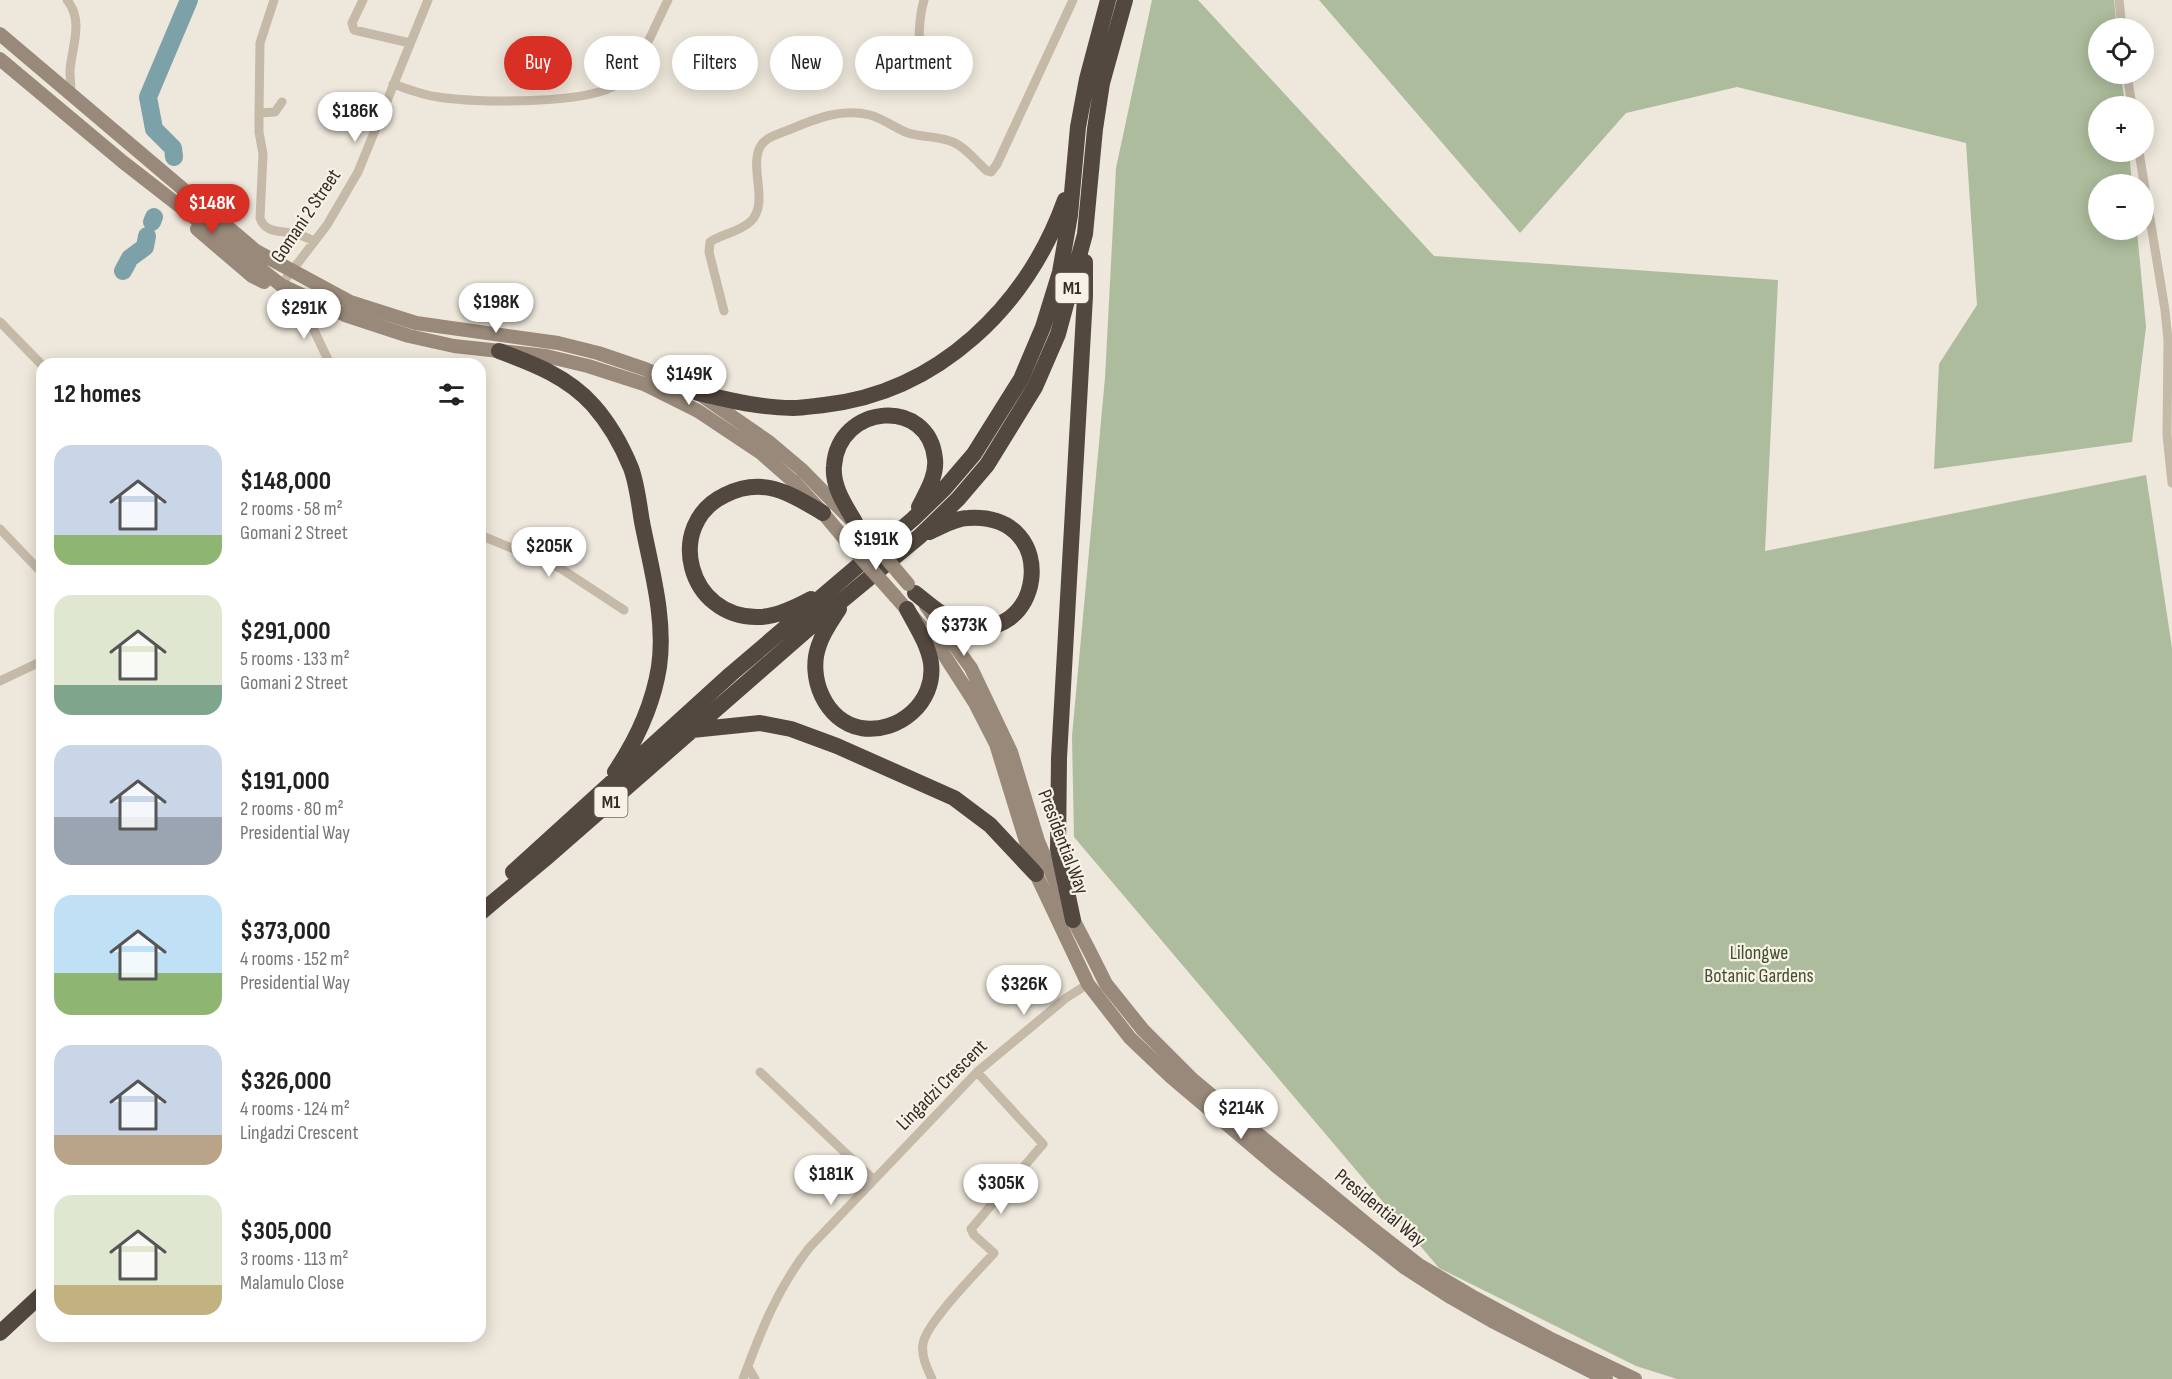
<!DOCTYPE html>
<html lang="en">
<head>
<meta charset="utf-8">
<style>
  :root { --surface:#fff; --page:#f6f6f6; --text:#222; --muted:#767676; --accent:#d93025 }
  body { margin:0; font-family:"Sofia Sans Condensed",sans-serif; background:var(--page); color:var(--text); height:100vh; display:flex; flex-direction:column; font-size:22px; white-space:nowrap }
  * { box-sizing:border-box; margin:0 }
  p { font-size:20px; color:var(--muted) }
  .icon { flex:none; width:33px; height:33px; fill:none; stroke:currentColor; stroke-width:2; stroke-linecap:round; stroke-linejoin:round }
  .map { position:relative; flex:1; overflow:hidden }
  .drawer { position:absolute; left:36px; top:358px; width:450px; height:984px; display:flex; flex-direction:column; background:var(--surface); border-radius:18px; box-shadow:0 3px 15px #0003 }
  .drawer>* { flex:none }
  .banner { position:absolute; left:504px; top:36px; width:570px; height:54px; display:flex; gap:12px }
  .controls { position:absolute; left:2088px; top:18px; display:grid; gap:12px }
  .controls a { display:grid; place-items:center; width:66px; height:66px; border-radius:50%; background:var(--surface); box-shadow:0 3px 15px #0003; font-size:30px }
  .price { position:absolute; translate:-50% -51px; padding:0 14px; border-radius:21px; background:#fff; color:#222; font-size:20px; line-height:39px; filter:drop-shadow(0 2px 3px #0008) }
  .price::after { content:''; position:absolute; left:50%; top:36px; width:18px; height:14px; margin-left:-9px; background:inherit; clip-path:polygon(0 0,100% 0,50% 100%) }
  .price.active { background:var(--accent); color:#fff }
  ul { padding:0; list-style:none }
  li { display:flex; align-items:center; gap:18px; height:150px; padding:0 18px }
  li span { display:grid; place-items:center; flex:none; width:168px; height:120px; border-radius:18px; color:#555 }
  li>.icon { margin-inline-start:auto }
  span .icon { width:72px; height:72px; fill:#fffc; stroke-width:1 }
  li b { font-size:26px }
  h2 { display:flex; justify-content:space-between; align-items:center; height:72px; padding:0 18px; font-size:26px }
  .tag { padding:0 21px; border-radius:27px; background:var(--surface); box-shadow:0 3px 15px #0003; font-size:21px; line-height:54px }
  .tag.active { background:var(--accent); color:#fff }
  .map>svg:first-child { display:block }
  .green { fill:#adbc9c }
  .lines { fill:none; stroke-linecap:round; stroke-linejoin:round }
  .river { stroke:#7da1a8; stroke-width:18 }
  .street { stroke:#c5b9a8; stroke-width:9 }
  .secondary { stroke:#98897a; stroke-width:14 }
  .highway { stroke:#53483f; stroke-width:16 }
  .secondary-bridge { stroke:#98897a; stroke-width:14 }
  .labels { text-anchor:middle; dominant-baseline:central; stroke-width:4.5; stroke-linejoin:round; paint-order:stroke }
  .shield { fill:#f7f1e6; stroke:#6e6760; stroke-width:1.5 }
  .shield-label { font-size:18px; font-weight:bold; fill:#332c27 }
  .street-label { font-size:20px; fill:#332c27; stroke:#f7f1e6 }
  .park-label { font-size:20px; fill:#3e4e2e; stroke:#f7f1e6 }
</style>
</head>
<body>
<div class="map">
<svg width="2172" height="1379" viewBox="0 0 2172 1379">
  <rect width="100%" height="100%" fill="#eee7db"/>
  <path class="green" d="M1152 0H1198L1434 256 1778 280 1765 551 2146 475 2172 648V1379H1677L1636 1366 1439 1268 1074 837 1072 736 1105 378 1116 168Z
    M1319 0H2114L2117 28H2098V74H2121L2125 106H2098V152H2129L2132 184H2098V230H2137L2146 327 2132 442 1934 469 1939 364 1977 305 1966 143 1737 87 1626 113 1520 233Z"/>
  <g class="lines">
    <path class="river" d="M174 157 173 148 154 129 148 97 189 0
      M152 222 154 217
      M123 271 130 258 145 247 147 236"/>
    <path class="street" d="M67 0C84 21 72 46 70 70 70 78 71 86 71 94
      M363 0 352 23 354 30 410 43
      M2119 0 2122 28
      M920 62C919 40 918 21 924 0
      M2127 74 2132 106
      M393 84C408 89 422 95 438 97 474 103 591 105 619 83 641 65 655 25 668 0
      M282 102 275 112 259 113V132L263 154 260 218C265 234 282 230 295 234 301 235 308 238 314 241
      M259 113 260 43 274 0
      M2139 152 2165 310 2168 340 2167 435 2172 483
      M281 285 327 225 358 172 428 0
      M302 305 330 364
      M724 311 709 252 710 242C722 234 739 232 750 222 770 204 749 169 760 147 765 137 781 133 791 129 817 118 842 108 870 115 884 119 895 128 908 133 924 138 947 136 960 146 970 153 978 163 987 171L991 172 997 164 1073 0
      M0 322 42 365
      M0 529 42 573
      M480 535 560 568 624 610
      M0 681 42 661
      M760 1072 874 1180
      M748 1367 755 1379
      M743 1379C761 1331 777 1289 809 1248L977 1072 1066 998 1088 984
      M932 1379C927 1368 921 1356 923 1344 925 1324 979 1270 994 1253L974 1235 971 1229 1043 1144 977 1072"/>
    <path class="secondary" d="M0 34 256 251 350 302 416 323 558 343 598 353 645 369 698 393 769 442 801 469 869 538
      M0 59 123 162 281 285 345 315 409 336 454 346 546 356 588 366 644 384 698 411 761 453 794 482 823 513 853 549
      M197 229 252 276 264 282
      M895 596 939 647 975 703 996 744 1036 874 1088 984 1130 1038 1171 1077 1276 1166 1404 1267 1452 1298 1492 1321 1606 1379
      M926 606 971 668 1011 752 1038 841 1063 900 1090 952 1106 984 1143 1030 1193 1080 1369 1226 1419 1265 1475 1298 1549 1338 1635 1379"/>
    <path class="highway" d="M499 351C534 364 568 377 593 405 609 423 622 446 631 468 637 484 639 504 642 522 651 568 666 619 659 667 653 704 636 741 615 772
      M698 393C729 400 761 408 793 408 803 408 814 406 824 405 939 392 1027 306 1065 200
      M855 522C845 505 832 486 834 466 838 404 929 396 935 459 937 476 926 493 919 507
      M915 593C930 605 943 617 961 623 1042 652 1065 512 968 518 955 518 941 527 929 532
      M811 599C796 607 776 617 759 617 687 619 664 524 725 495 739 488 755 485 770 488 789 492 806 503 823 513
      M839 609C832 620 823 632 819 645 807 677 825 721 861 728 899 734 936 702 931 663 928 644 916 626 907 609
      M692 730 760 723 791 729 837 746 954 798 990 825 1036 874
      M513 872 731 674 913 519 944 489 974 454 1021 379 1043 327 1060 272 1070 215 1078 127 1087 79 1108 0
      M480 913 547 857 816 622 920 536 958 499 987 465 1035 387 1058 334 1085 234 1095 129 1102 83 1125 0
      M1073 920 1058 849 1059 758 1085 296V262
      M0 1333 42 1294"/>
    <path class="secondary-bridge" d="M869 538 908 584
      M853 549 895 596"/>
  </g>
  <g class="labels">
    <g class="shield">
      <rect x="1055.5" y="273" width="33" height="30" rx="4.5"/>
      <rect x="594.5" y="787" width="33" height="30" rx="4.5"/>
    </g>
    <g class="shield-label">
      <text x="1072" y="288">M1</text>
      <text x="611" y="802">M1</text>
    </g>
    <g class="street-label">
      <text transform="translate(306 216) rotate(-56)">Gomani 2 Street</text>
      <text transform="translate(1063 842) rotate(69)">Presidential Way</text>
      <text transform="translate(942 1085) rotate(-45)">Lingadzi Crescent</text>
      <text transform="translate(1380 1208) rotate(39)">Presidential Way</text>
    </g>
    <g class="park-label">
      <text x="1759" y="953">Lilongwe<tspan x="1759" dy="23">Botanic Gardens</tspan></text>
    </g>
  </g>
</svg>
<div class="controls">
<a><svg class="icon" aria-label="locate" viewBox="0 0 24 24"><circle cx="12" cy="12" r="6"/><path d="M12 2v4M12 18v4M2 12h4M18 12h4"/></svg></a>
<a>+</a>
<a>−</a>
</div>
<b class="price" style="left:355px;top:143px">$186K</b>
<b class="price active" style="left:212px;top:235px">$148K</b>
<b class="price" style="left:496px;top:334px">$198K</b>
<b class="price" style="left:304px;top:340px">$291K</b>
<b class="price" style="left:689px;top:406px">$149K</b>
<b class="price" style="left:876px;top:571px">$191K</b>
<b class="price" style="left:549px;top:578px">$205K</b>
<b class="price" style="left:964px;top:657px">$373K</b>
<b class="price" style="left:1024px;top:1016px">$326K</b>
<b class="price" style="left:1241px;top:1140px">$214K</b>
<b class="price" style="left:831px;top:1206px">$181K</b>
<b class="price" style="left:1001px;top:1215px">$305K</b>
<div class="banner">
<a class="tag active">Buy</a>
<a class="tag">Rent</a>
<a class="tag">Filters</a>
<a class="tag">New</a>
<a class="tag">Apartment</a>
</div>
<section class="drawer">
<h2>12 homes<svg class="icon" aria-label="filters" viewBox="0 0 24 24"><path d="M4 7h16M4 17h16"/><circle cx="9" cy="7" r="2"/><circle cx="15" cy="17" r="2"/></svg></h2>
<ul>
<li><span style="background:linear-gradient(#c9d6e8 75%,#8fb573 0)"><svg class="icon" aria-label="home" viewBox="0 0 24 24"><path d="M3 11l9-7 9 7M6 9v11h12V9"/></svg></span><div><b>$148,000</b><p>2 rooms · 58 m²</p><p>Gomani 2 Street</p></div></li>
<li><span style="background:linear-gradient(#dfe7d0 75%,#7fa58c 0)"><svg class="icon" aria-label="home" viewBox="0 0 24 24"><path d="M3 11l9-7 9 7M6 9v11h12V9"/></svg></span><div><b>$291,000</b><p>5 rooms · 133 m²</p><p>Gomani 2 Street</p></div></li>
<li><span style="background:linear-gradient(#c9d6e8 60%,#9aa5b1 0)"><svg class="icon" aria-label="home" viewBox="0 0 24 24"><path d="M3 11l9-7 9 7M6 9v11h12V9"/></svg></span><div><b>$191,000</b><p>2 rooms · 80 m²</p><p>Presidential Way</p></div></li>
<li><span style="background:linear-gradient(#bfe0f5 65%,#8fb573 0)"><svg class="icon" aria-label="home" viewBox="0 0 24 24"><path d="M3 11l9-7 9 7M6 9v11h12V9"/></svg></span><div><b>$373,000</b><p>4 rooms · 152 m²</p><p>Presidential Way</p></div></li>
<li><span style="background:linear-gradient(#c9d6e8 75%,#b9a48a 0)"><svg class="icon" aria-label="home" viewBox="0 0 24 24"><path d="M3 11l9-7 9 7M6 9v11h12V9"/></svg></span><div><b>$326,000</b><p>4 rooms · 124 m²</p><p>Lingadzi Crescent</p></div></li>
<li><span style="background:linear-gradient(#dfe7d0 75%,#c2b280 0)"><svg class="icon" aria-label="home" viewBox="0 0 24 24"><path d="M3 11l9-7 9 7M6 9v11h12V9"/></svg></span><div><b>$305,000</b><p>3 rooms · 113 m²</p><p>Malamulo Close</p></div></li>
</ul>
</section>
</div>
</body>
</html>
